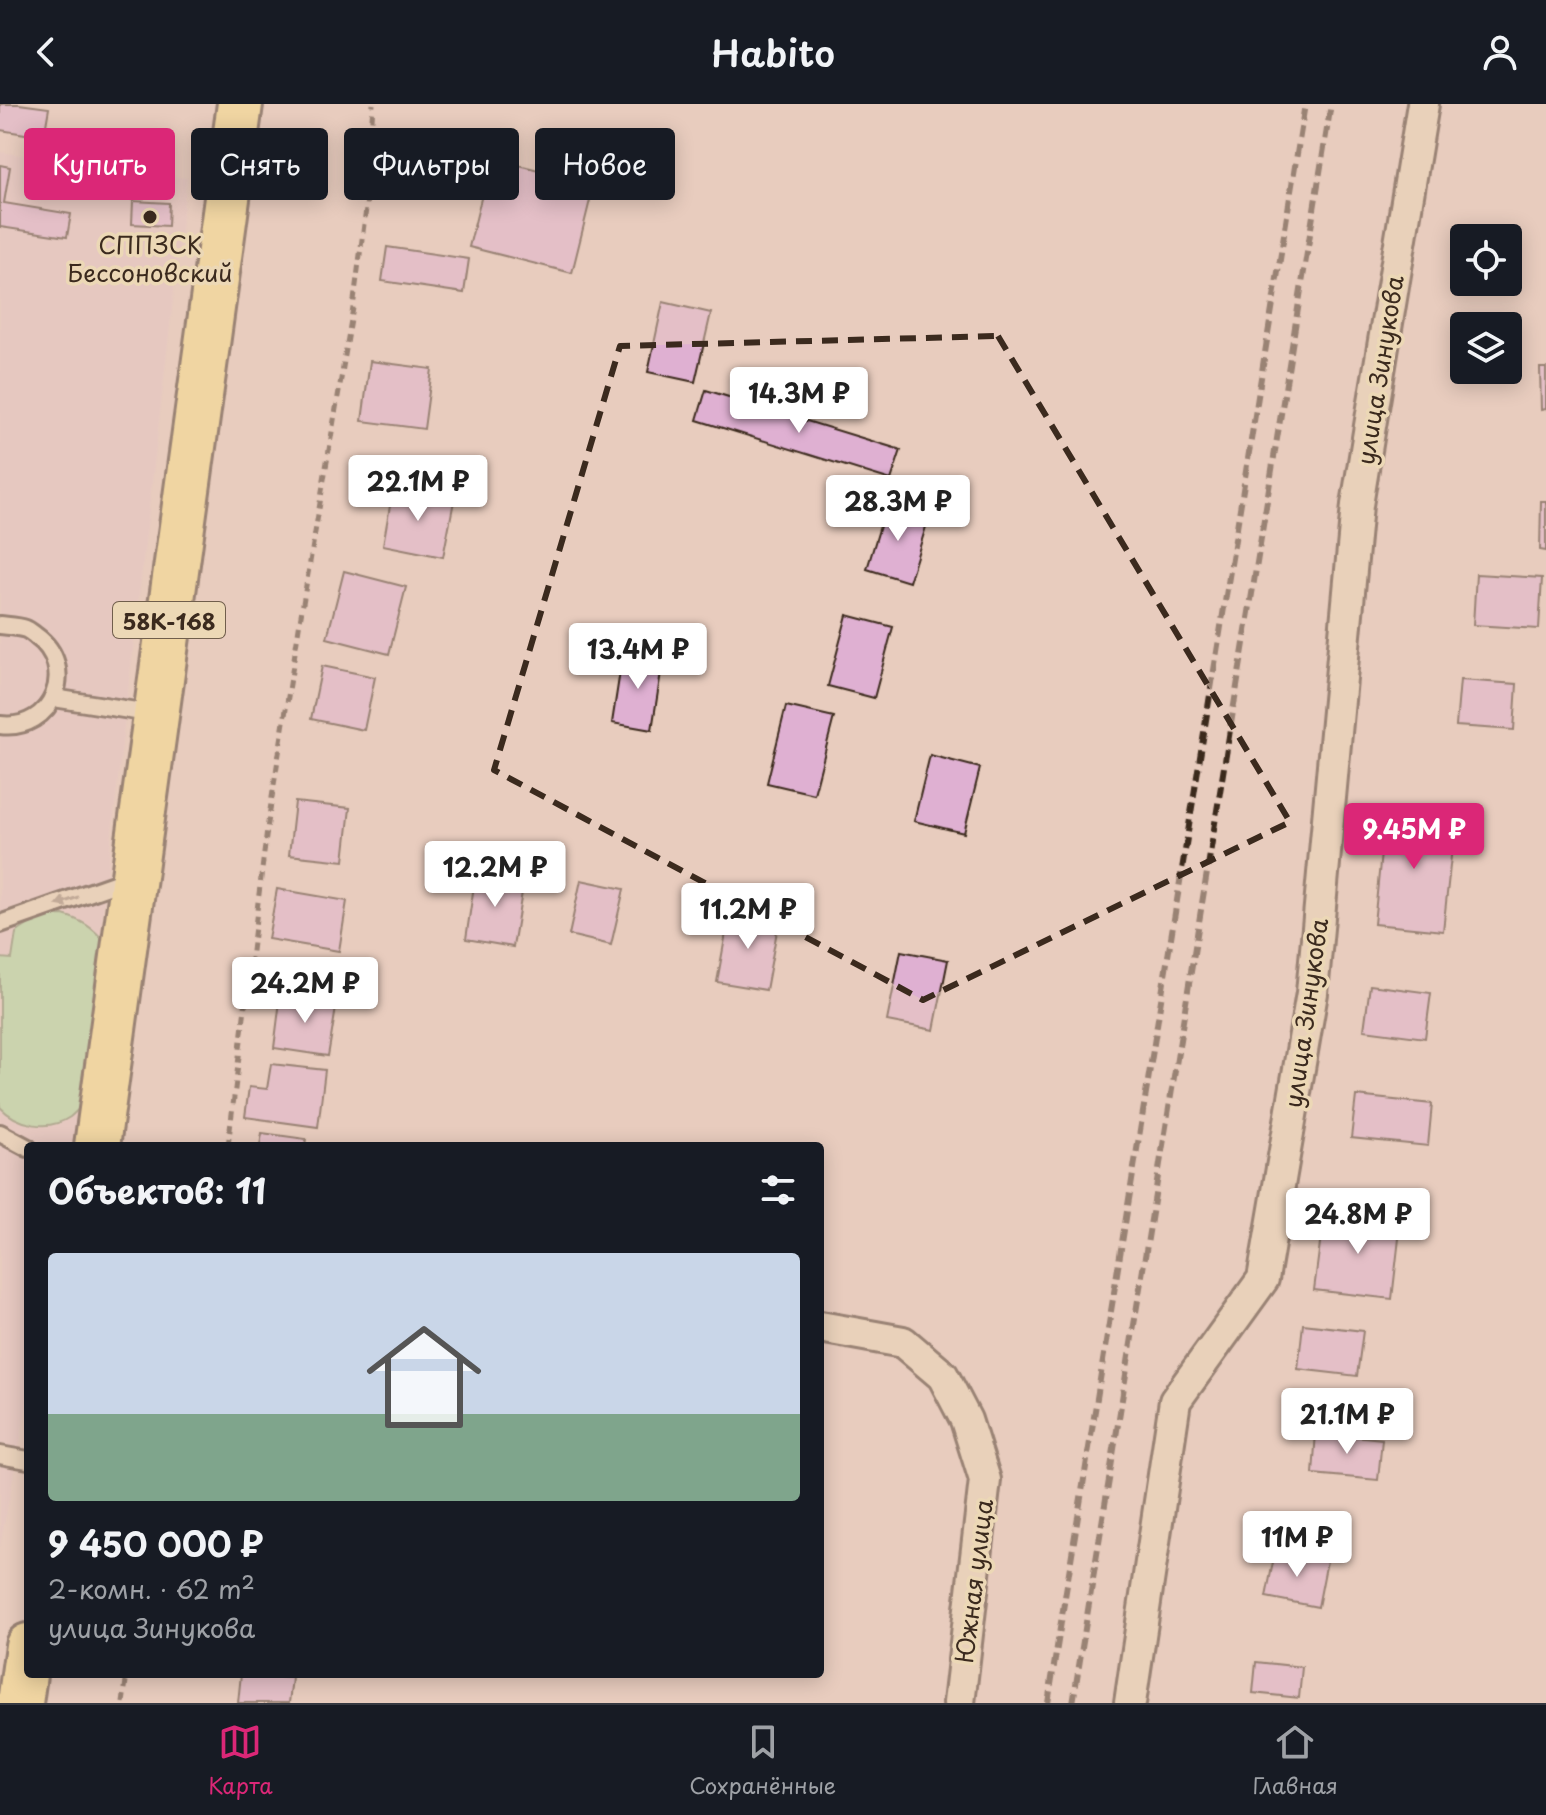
<!DOCTYPE html>
<html lang="ru">
<head>
<meta charset="utf-8">
<style>
  :root { --surface:#171b24; --page:#242831; --text:#f1f3f6; --muted:#9ea1a6; --line:#363941; --accent:#db2777 }
  body { margin:0; font-family:"Playpen Sans",sans-serif; background:var(--page); color:var(--text); height:100vh; display:flex; flex-direction:column; font-size:30px; white-space:nowrap }
  * { box-sizing:border-box; margin:0 }
  p { font-size:26px; color:var(--muted) }
  .icon { flex:none; width:44px; height:44px; fill:none; stroke:currentColor; stroke-width:2; stroke-linecap:round; stroke-linejoin:round }
  .map { position:relative; flex:1; overflow:hidden }
  .details { position:absolute; left:24px; top:1038px; width:800px; height:536px; display:flex; flex-direction:column; background:var(--surface); border-radius:8px; box-shadow:0 4px 20px #0003 }
  .details>* { flex:none }
  .banner { position:absolute; left:24px; top:24px; width:800px; height:72px; display:flex; gap:16px }
  .tools { position:absolute; left:1450px; top:120px; display:grid; gap:16px }
  .tools a { display:grid; place-items:center; width:72px; height:72px; border-radius:8px; background:var(--surface); box-shadow:0 4px 20px #0003; font-size:40px }
  .price { position:absolute; translate:-50% -68px; padding:0 18px; border-radius:8px; background:#fff; color:#222; font-size:26px; line-height:52px; filter:drop-shadow(0 2px 4px #0008) }
  .price::after { content:''; position:absolute; left:50%; top:48px; width:24px; height:18px; margin-left:-12px; background:inherit; clip-path:polygon(0 0,100% 0,50% 100%) }
  .price.on { background:var(--accent); color:#fff }
  ul { padding:0; list-style:none }
  li { display:grid; align-content:center; gap:16px; height:424px; padding:0 24px }
  li span { display:grid; place-items:center; height:248px; border-radius:8px; color:#555 }
  li>.icon { margin-inline-start:auto }
  span .icon { width:144px; height:144px; fill:#fffc; stroke-width:1 }
  li b { font-size:34px }
  h2 { display:flex; justify-content:space-between; align-items:center; height:96px; padding:0 24px; font-size:34px }
  .pill { padding:0 28px; border-radius:8px; background:var(--surface); box-shadow:0 4px 20px #0003; font-size:28px; line-height:72px }
  .pill.on { background:var(--accent); color:#fff }
  header { display:flex; justify-content:space-between; align-items:center; height:104px; padding:0 24px; background:var(--surface); font-size:36px; font-weight:600 }
  .dock { display:flex; justify-content:space-around; align-items:center; height:112px; border-top:2px solid var(--line); background:var(--surface); font-size:22px; color:var(--muted) }
  .dock a { display:grid; justify-items:center; gap:4px }
  .dock .on { color:var(--accent) }
  .map>svg:first-child { display:block }
  .built { fill:#e5c4c4 }
  .green { fill:#a9db9c; stroke:#72825d; stroke-width:2 }
  .building { fill:#dfb0d2; stroke:#3b2a1e; stroke-width:2 }
  .lines { fill:none; stroke-linecap:round; stroke-linejoin:round }
  .service-casing { stroke:#3b2a1e; stroke-width:22 }
  .minor-casing { stroke:#3b2a1e; stroke-width:36 }
  .primary-casing { stroke:#3b2a1e; stroke-width:50 }
  .path { stroke:#3b2a1e; stroke-width:5; stroke-dasharray:8 6; stroke-linecap:butt }
  .service { stroke:#ecd8b6; stroke-width:16 }
  .minor { stroke:#ecd8b6; stroke-width:30 }
  .primary { stroke:#fbe180; stroke-width:44 }
  .rail { stroke:#3b2a1e; stroke-width:6; stroke-dasharray:12 6; stroke-linecap:butt }
  .oneway { fill:#94816a }
  .marked { fill:none; stroke:#3b2a1e; stroke-width:6; stroke-dasharray:16 10; stroke-linejoin:round }
  .poi-dot { fill:#3b2a1e; stroke:#ecd8b6; stroke-width:3 }
  .labels { text-anchor:middle; dominant-baseline:central; stroke-width:7; stroke-linejoin:round; paint-order:stroke }
  .shield { fill:#ecd8b6; stroke:#705e4c; stroke-width:2 }
  .shield-label { font-size:22px; font-weight:bold; fill:#3b2a1e }
  .poi-label { font-size:24px; fill:#3b2a1e; stroke:#ecd8b6 }
  .street-label { font-size:24px; fill:#3b2a1e; stroke:#ecd8b6 }
</style>
</head>
<body>
<header><svg class="icon" aria-label="back" viewBox="0 0 24 24"><path d="M15 5l-7 7 7 7"/></svg>Habito<svg class="icon" aria-label="person" viewBox="0 0 24 24"><circle cx="12" cy="8" r="4"/><path d="M4 21q1-7 8-7t8 7"/></svg></header>
<div class="map">
<svg width="1546" height="1599" viewBox="0 0 1546 1599">
  <rect width="100%" height="100%" fill="#e8ccbe"/>
  <filter id="ink" filterUnits="userSpaceOnUse"><feTurbulence type="fractalNoise" baseFrequency=".0125" numOctaves="2"/><feDisplacementMap in="SourceGraphic" scale="16" xChannelSelector="R" yChannelSelector="G"/><feConvolveMatrix kernelMatrix="1 2 1 2 8 2 1 2 1" color-interpolation-filters="sRGB"/></filter>
  <g filter="url(#ink)">
    <path class="built" d="M0 48 187 74 76 1042H28V1295L0 1443Z"/>
    <path class="green" d="M63 811C82 816 93 824 105 838L84 1000C79 1004 75 1009 70 1013 48 1028 17 1021 0 1003V854L12 855 16 829C32 817 44 812 63 811Z"/>
    <path class="building" d="M0 0H19L49 4 44 33 0 26Z
      M399 35 455 40 451 91 395 86Z
      M491 54 594 80 572 169 469 143Z
      M0 61 10 63 4 99 71 110 67 133 0 123Z
      M133 97 169 99 168 122 132 120Z
      M387 143 469 155 464 189 382 177Z
      M663 198 711 209 695 278 648 268Z
      M370 257 432 265 424 325 362 317Z
      M1540 264H1546V305L1541 306Z
      M706 286 901 346 891 376 697 316Z
      M393 385 454 397 443 453 383 441Z
      M1541 397H1546V447L1540 446Z
      M887 399 929 413 909 478 867 465Z
      M344 467 406 483 389 550 327 534Z
      M1476 470 1542 474 1539 525 1473 521Z
      M847 511 893 523 874 594 828 582Z
      M623 548 663 555 652 626 612 619Z
      M322 562 375 573 364 626 311 615Z
      M1460 576 1517 580 1514 626 1456 622Z
      M786 602 834 613 814 690 767 679Z
      M930 651 980 664 964 729 914 717Z
      M295 698 350 704 344 757 289 751Z
      M1385 708 1455 715 1443 827 1374 820Z
      M476 768 524 776 513 843 466 835Z
      M581 776 624 785 611 841 569 831Z
      M277 785 347 797 339 847 268 835Z
      M730 807 779 816 766 886 717 878Z
      M901 847 948 856 934 926 887 917Z
      M1370 881 1431 889 1425 934 1364 926Z
      M281 889 337 898 328 952 274 944Z
      M271 960 325 966 318 1023 245 1013 249 983 267 985Z
      M1356 992 1432 1000 1428 1042 1351 1034Z
      M262 1029 306 1035 305 1042H260Z
      M1324 1108 1401 1117 1392 1195 1314 1186Z
      M1303 1220 1363 1227 1357 1272 1298 1265Z
      M1316 1328 1382 1335 1378 1376 1313 1370Z
      M1275 1448 1327 1457 1318 1503 1266 1493Z
      M1256 1558 1302 1563 1299 1594 1253 1589Z
      M241 1570 292 1574 289 1599H238Z"/>
    <g class="lines">
      <defs>
        <path id="service" d="M0 521C8 522 18 522 26 525 27 525 35 531 36 532 79 563 53 628 0 621
          M54 594 155 610
          M0 820 128 775
          M0 1029 28 1044
          M0 1351 28 1356"/>
        <path id="minor" d="M820 1223 903 1238 943 1272 966 1316 985 1376 959 1599
          M1130 1599 1175 1297 1263 1175 1312 889 1357 401 1423 0"/>
        <path id="primary" d="M97 1042 240 0
          M20 1599 28 1542"/>
      </defs>
      <use href="#service" class="service-casing"/>
      <use href="#minor" class="minor-casing"/>
      <use href="#primary" class="primary-casing"/>
      <path class="path" d="M228 1042 267 725 300 517 353 204 366 105 373 0
        M123 1599 127 1570"/>
      <use href="#service" class="service"/>
      <use href="#minor" class="minor"/>
      <use href="#primary" class="primary"/>
      <path class="rail" d="M1048 1599 1305 0
        M1073 1599 1331 0"/>
    </g>
    <defs><path id="oneway-solid" d="M-6-.8H1V-3.2L6.5 0L1 3.2V.8H-6Z" transform="scale(2)"/></defs>
    <use class="oneway" href="#oneway-solid" transform="translate(67 797) rotate(160)"/>
  </g>
  <path d="M0 0H1546V1599H0ZM998 232 1290 718 923 896 494 666 620 242Z" fill="#e8ccbe" fill-opacity=".55" fill-rule="evenodd"/>
  <path class="marked" d="M998 232 1290 718 923 896 494 666 620 242Z"/>
  <circle class="poi-dot" cx="150" cy="113" r="8"/>
  <g class="labels">
    <rect class="shield" x="113" y="498" width="112" height="36" rx="6"/>
    <g class="shield-label">
      <text x="169" y="516">58К-168</text>
    </g>
    <g class="poi-label">
      <text x="150" y="140">СППЗСК<tspan x="150" dy="28">Бессоновский</tspan></text>
    </g>
    <g class="street-label">
      <text transform="translate(1379 266) rotate(-81)">улица Зинукова</text>
      <text transform="translate(1305 909) rotate(-82)">улица Зинукова</text>
      <text transform="translate(973 1477) rotate(-83)">Южная улица</text>
    </g>
  </g>
</svg>
<div class="tools">
<a><svg class="icon" aria-label="locate" viewBox="0 0 24 24"><circle cx="12" cy="12" r="6"/><path d="M12 2v4M12 18v4M2 12h4M18 12h4"/></svg></a>
<a><svg class="icon" aria-label="layers" viewBox="0 0 24 24"><path d="M12 4l9 5-9 5-9-5zM3 14l9 5 9-5"/></svg></a>
</div>
<b class="price" style="left:799px;top:331px">14.3M ₽</b>
<b class="price" style="left:418px;top:419px">22.1M ₽</b>
<b class="price" style="left:898px;top:439px">28.3M ₽</b>
<b class="price" style="left:638px;top:587px">13.4M ₽</b>
<b class="price on" style="left:1414px;top:767px">9.45M ₽</b>
<b class="price" style="left:495px;top:805px">12.2M ₽</b>
<b class="price" style="left:748px;top:847px">11.2M ₽</b>
<b class="price" style="left:305px;top:921px">24.2M ₽</b>
<b class="price" style="left:1358px;top:1152px">24.8M ₽</b>
<b class="price" style="left:1347px;top:1352px">21.1M ₽</b>
<b class="price" style="left:1297px;top:1475px">11M ₽</b>
<div class="banner">
<a class="pill on">Купить</a>
<a class="pill">Снять</a>
<a class="pill">Фильтры</a>
<a class="pill">Новое</a>
</div>
<section class="details">
<h2>Объектов: 11<svg class="icon" aria-label="filters" viewBox="0 0 24 24"><path d="M4 7h16M4 17h16"/><circle cx="9" cy="7" r="2"/><circle cx="15" cy="17" r="2"/></svg></h2>
<ul>
<li><span style="background:linear-gradient(#c9d6e8 65%,#7fa58c 0)"><svg class="icon" aria-label="home" viewBox="0 0 24 24"><path d="M3 11l9-7 9 7M6 9v11h12V9"/></svg></span><div><b>9 450 000 ₽</b><p>2-комн. · 62 m²</p><p>улица Зинукова</p></div></li>
</ul>
</section>
</div>
<nav class="dock">
<a class="on"><svg class="icon" aria-label="map" viewBox="0 0 24 24"><path d="M3 6l6-2 6 2 6-2v14l-6 2-6-2-6 2zM9 4v14M15 6v14"/></svg>Карта</a>
<a><svg class="icon" aria-label="saved" viewBox="0 0 24 24"><path d="M7 4h10v16l-5-4-5 4z"/></svg>Сохранённые</a>
<a><svg class="icon" aria-label="home" viewBox="0 0 24 24"><path d="M3 11l9-7 9 7M6 9v11h12V9"/></svg>Главная</a>
</nav>
</body>
</html>
